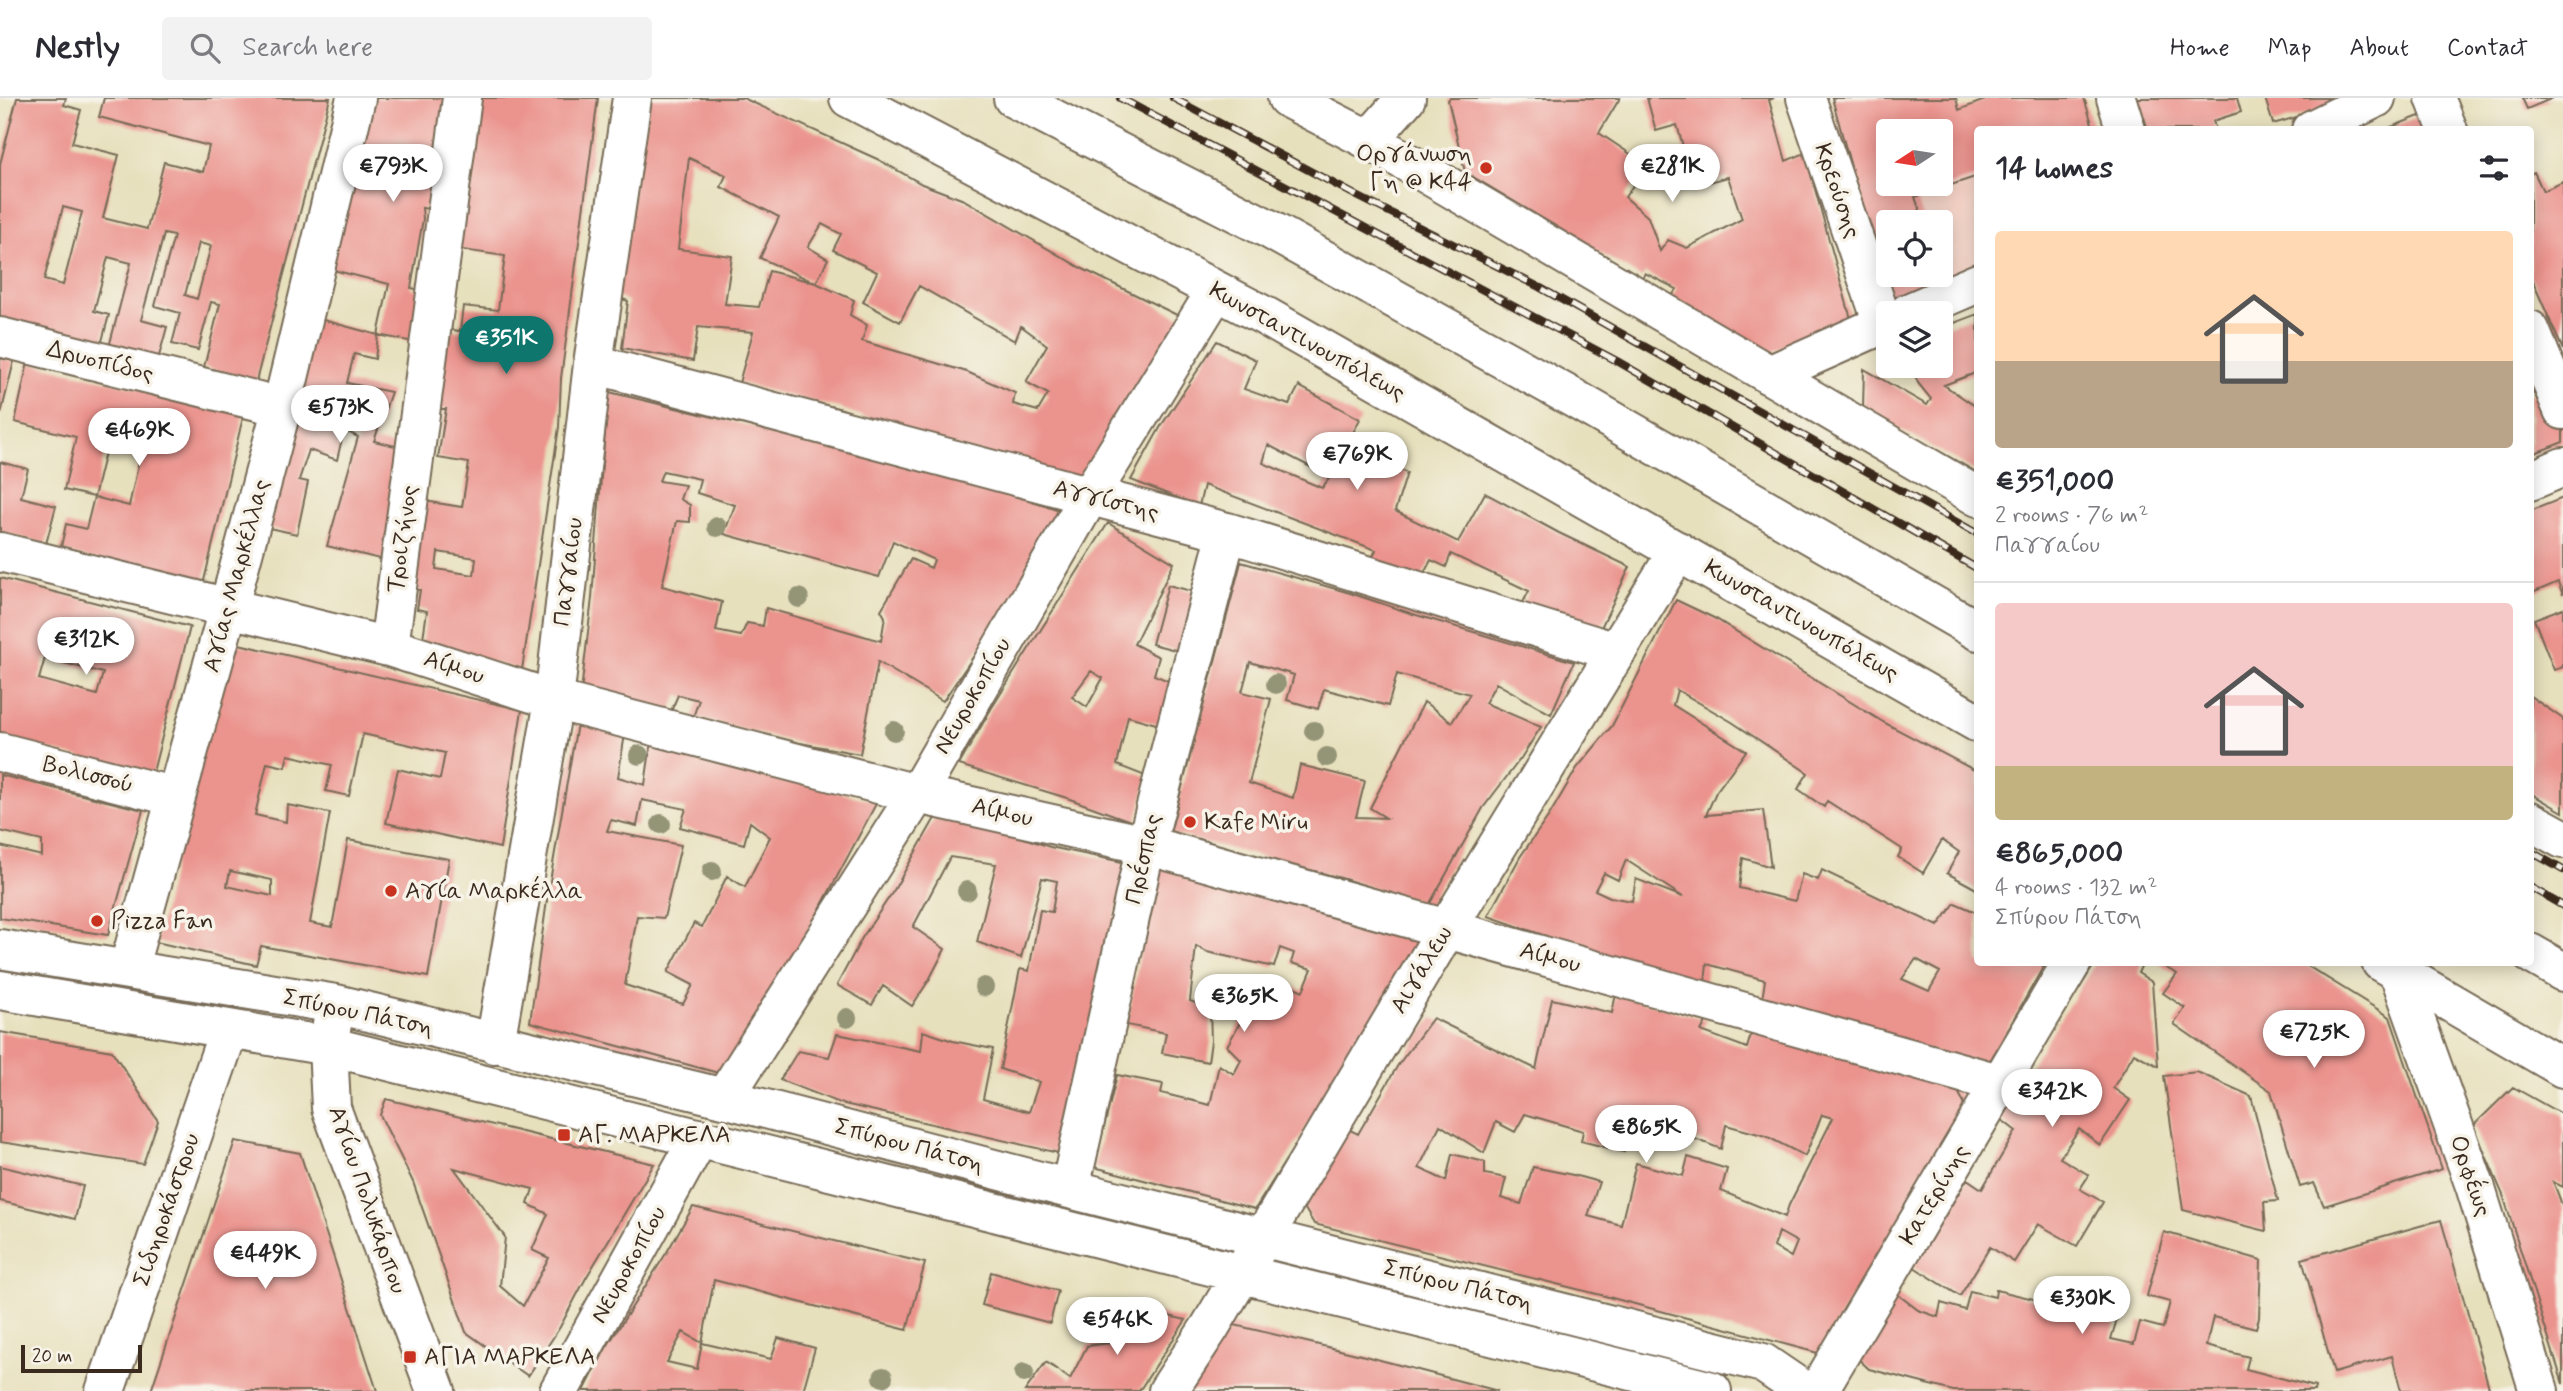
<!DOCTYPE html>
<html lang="en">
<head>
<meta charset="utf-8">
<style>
  :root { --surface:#fff; --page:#f2f2f3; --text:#2b2b33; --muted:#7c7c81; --line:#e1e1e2; --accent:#0f766e }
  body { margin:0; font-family:Mynerve,sans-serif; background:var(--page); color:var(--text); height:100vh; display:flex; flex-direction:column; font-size:26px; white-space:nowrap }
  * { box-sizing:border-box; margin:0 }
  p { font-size:23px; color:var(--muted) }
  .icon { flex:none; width:38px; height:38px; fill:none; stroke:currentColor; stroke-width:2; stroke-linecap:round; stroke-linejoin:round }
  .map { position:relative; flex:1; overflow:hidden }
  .details { position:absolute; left:1974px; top:28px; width:560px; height:840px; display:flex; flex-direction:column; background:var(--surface); border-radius:7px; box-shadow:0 4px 18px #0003 }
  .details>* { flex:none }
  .needle { width:46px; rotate:258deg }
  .fabs { position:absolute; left:1876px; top:21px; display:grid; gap:14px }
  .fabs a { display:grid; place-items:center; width:77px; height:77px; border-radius:7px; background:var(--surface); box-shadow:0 4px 18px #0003; font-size:35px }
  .scale { position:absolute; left:21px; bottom:18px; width:121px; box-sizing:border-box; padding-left:7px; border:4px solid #3b2a1e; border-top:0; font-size:19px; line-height:24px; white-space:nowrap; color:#3b2a1e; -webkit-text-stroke:5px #f7f3e8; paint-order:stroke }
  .price { position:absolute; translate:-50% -60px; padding:0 16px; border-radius:24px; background:#fff; color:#222; font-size:23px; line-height:46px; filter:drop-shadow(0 2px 4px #0008) }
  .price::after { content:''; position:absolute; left:50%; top:42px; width:21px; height:16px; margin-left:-10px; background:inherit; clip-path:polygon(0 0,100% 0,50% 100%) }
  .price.on { background:var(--accent); color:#fff }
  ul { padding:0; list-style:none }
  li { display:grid; align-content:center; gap:14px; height:371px; padding:0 21px }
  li+li { border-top:2px solid var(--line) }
  li span { display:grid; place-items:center; height:217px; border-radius:7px; color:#555 }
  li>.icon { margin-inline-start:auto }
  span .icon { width:126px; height:126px; fill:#fffc; stroke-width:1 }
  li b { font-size:30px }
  h2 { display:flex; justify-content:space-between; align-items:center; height:84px; padding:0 21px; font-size:30px }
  header { display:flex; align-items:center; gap:42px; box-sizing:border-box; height:98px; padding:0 35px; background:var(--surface); border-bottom:2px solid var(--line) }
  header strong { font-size:33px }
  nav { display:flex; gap:38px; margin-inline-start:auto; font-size:24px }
  .search { width:490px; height:63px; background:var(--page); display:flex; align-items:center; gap:18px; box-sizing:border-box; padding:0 24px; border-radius:7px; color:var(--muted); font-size:26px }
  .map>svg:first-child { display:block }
  .built { fill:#f6d1c5; fill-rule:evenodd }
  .building { fill:#eb938d; fill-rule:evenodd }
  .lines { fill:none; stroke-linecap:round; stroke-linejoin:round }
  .minor-casing { stroke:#776a56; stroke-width:42 }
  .major-casing { stroke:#776a56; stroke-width:42 }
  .minor { stroke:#fff; stroke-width:38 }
  .major { stroke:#fff; stroke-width:38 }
  .rail-casing { stroke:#3b2a1e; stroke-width:8 }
  .rail { stroke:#f7f3e8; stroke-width:5; stroke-dasharray:16; stroke-linecap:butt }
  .tree { fill:#949477 }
  .poi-dot { fill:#c8321e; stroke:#f7f3e8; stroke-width:2.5 }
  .labels { text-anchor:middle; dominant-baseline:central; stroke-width:7; stroke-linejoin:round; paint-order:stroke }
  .poi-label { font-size:24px; fill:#3b2a1e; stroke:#f7f3e8; text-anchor:start }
  .street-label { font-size:24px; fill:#3b2a1e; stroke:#f7f3e8 }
</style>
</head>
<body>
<header>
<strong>Nestly</strong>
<div class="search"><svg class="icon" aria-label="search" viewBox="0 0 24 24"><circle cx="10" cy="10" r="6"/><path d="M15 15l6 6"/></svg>Search here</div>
<nav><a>Home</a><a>Map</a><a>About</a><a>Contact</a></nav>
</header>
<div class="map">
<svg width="2563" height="1293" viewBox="0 0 2563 1293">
  <rect width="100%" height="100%" fill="#f7f3e8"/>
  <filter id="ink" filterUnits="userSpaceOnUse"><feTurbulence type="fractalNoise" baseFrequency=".0143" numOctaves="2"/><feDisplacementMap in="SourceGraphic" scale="14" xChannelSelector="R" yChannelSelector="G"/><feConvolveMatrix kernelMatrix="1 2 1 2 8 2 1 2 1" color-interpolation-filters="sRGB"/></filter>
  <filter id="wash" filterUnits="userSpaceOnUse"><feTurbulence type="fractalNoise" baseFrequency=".00686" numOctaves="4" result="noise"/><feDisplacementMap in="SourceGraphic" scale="28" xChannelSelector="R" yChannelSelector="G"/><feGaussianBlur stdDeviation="1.57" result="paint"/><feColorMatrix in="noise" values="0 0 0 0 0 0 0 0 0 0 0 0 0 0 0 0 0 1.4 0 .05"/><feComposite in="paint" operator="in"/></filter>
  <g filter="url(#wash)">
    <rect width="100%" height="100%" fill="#e7e0bd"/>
    <path class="built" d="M1994 0H2084L2094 31 1978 32 1977 168 1892 204 1845 48 1888 35V86H1941V33H1892ZM1888 124H1941V177H1888Z"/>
    <g id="blocks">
      <path class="building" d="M17 0H66L64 7 81 12 72 45 119 57 103 120 147 131 164 64 203 74 209 48 99 19 104 0H330L256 283 204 269 220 206 211 204 198 252 172 246 180 215 155 208 174 138 164 136 141 222 167 229 158 262 109 249 131 165 108 159 94 213 109 217 101 247 0 220V66ZM63 109 82 114 63 187 44 182ZM199 145 211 148 197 201 185 197Z
        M370 0H451L437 112 422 110 423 121 411 190 429 194 419 245 378 237 389 186 329 171Z
        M476 0H598L561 280 559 329 522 572 422 547 427 513 417 511 420 492 410 490 424 403 462 409 469 365 438 360 446 311H435L446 231 460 233 463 208 498 212 505 158 456 151ZM438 454 476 460 474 477 436 471Z
        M649 0H743L877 61 922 86 964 102 1081 170 1187 222 1075 385 890 328 842 311 739 285 753 234 698 229 693 263 622 250 628 203 614 198ZM689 60 726 77 721 89 779 119 760 160 816 185 828 161 808 149 822 126 841 136 833 152 877 174 863 204 900 224 919 188 1015 243 1021 228 1047 247 1026 284 1048 296 1038 313 1013 306 1015 295 967 274 862 243 867 227 850 217 854 202 816 185 769 173 759 209 725 206 732 158 678 151Z
        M1450 0H1620L1599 35 1647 67 1625 99 1648 119 1660 153 1668 142 1687 150 1742 121 1728 79 1694 88 1677 27 1656 33 1647 0H1774L1769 2 1786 63 1805 55 1851 221 1768 256 1671 199 1677 191 1645 175 1642 180 1465 74 1448 2Z
        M1832 0H1956L1959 12 1990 0H2084L2094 32H1978V78L1915 99 1924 124H1888V177H1942L1944 183 1892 204 1864 116ZM1888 33H1941V86H1888Z
        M2138 0H2237L2241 14 2213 23 2216 32H2148Z
        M2265 0H2331L2334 8 2273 26Z
        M2522 0H2553L2527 11Z
        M2427 15 2433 32H2386V31Z
        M2534 74 2543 93 2563 84V252L2530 177V76Z
        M1978 216V274L1944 287 1978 310V375L1863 310 1864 271 1927 307 1931 301 1918 285 1911 268H1941V230Z
        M316 220 378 237 375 261 354 256 347 285 391 294 374 343 404 350 388 463 327 448 358 339 344 332 337 362 309 352 299 382 308 384 297 436 264 429Z
        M1217 243 1256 262 1244 291 1289 307 1299 288 1360 321 1347 347 1407 375 1395 413 1458 444 1485 395 1559 435 1630 469 1597 538 1519 512 1529 493 1451 456 1446 469 1431 462 1420 483 1369 466 1376 452 1204 387 1199 408 1131 382 1161 328ZM1268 347 1330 379 1322 390 1263 365Z
        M0 260 14 263 1 316H0Z
        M28 264 244 315 203 487 60 453 66 426 86 431 94 399 129 408 141 354 107 346 94 399 64 392 76 339 15 324Z
        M2551 289 2563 320V344L2530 357V297Z
        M609 294 966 380 1071 416 943 603 878 564 860 656 789 643 693 619 699 602 678 597 671 613 581 594 592 500 602 366ZM663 373 700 381 697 395 735 407 724 436 879 479 893 443 934 462 931 470 911 461 881 512 885 519 881 543 766 510 763 528 747 525 741 538 716 533 722 504 662 488 677 423 690 424V407L680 401 685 387 659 383Z
        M0 364 28 371 21 399 56 408 46 446 0 434Z
        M2563 400V497L2558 484 2530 496V413Z
        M1108 425 1174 465 1134 546 1159 559 1154 577 1176 586 1163 628 1128 618 1117 667 1148 679 1136 725 1067 700 959 667 991 611ZM1091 573 1103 580 1087 609 1072 599Z
        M1241 464 1350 495 1413 516 1574 564 1551 616 1496 585 1485 605 1541 629 1521 660 1483 710 1429 807 1341 780 1170 735ZM1250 564 1294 577 1287 602 1318 611 1324 591 1388 608 1397 576 1470 596 1452 624 1424 604 1370 710 1386 720 1356 719 1365 683 1300 667 1293 700 1249 685 1271 601 1242 594Z
        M0 480 190 529 152 678 0 639ZM45 560 103 575 97 597 39 581Z
        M1168 487 1199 495 1183 554 1152 546Z
        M1676 502 1716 521 1883 624 1978 674V792L1947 775 1959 754 1942 742 1923 775 1898 759 1902 751 1827 703 1824 709 1798 691 1808 675 1732 624 1677 592 1673 607 1746 653 1716 694 1706 717 1763 712 1771 769 1743 760 1739 790 1795 803 1802 776 1818 782 1822 772 1938 828 1955 805 1978 815V864H2046L1986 970 1762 902 1765 882 1707 866 1705 885 1601 857 1488 818 1520 759 1550 716 1577 670 1612 628ZM1626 762 1683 799 1636 781 1632 803 1610 799 1595 792 1604 775 1618 782ZM1916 861 1940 874 1929 893 1902 881Z
        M2563 510V569L2554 572 2534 521Z
        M226 543 522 612 500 750 386 725 398 671 440 681 445 655 363 636 349 698 326 693 332 667 288 657 285 669 267 665 255 717 286 724 287 707 330 715 310 825 332 829 348 742 449 761 428 879 261 848 256 867 156 844ZM230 773 272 782V798L227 788Z
        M2530 598 2563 621V714L2530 695Z
        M577 626 625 636 618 679 645 687 651 645 877 704 783 880 726 977 530 924 548 795ZM642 702 686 711 680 729 744 746 750 724 770 739 745 789 727 778 702 829 694 825 668 874 693 887 683 906 625 887 637 818 664 820 681 747 607 733 611 722 637 728Z
        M0 677 143 712 108 837 0 820V748L42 758V743L0 733Z
        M935 720 1004 733 1050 749 1127 765 1063 1056 840 1005 780 982 798 953 829 959 837 936 921 953 923 933 953 943 993 951 983 1001 1029 1014 1039 984 1000 971 1020 871 1029 873 1040 812 1052 814 1057 783 1042 780 1021 860 977 844 996 766 950 759 913 829 945 851 929 882 912 908 883 888 872 907 837 887 862 840 894 792Z
        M1156 768 1424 836 1343 972 1255 1111 1094 1069 1117 977 1163 986 1161 995 1210 1007 1219 967 1234 976 1241 962 1227 948 1248 910 1255 915 1265 893 1273 900 1281 883 1303 893 1312 871 1291 865 1294 855 1280 850 1274 869 1207 854 1196 848 1190 903 1210 910 1211 943 1208 964 1162 955 1166 935 1127 927Z
        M2096 864H2143L2138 875 2152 884 2158 968 2134 955 2113 990 2130 1002 2100 1047 2079 1031 2060 1060 2089 1077 2080 1091 2103 1104 2077 1148 2038 1126 2014 1164 1990 1149 1960 1198 1914 1169 1967 1081 1982 1091 2016 1033 1998 1019Z
        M2156 864H2301L2390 919 2442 1071 2324 1108 2314 1085 2300 1089 2271 993 2174 926 2185 910 2163 895 2177 876Z
        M1616 896 1707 922 1701 933 1747 950 1752 933 1955 988 1963 1003 1964 1018 1818 1255 1601 1197 1314 1126 1299 1101 1340 1027 1358 1036 1398 967 1433 920 1536 971 1552 901 1612 915ZM1525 1016 1583 1033 1581 1043 1624 1054 1629 1036 1661 1049 1669 1031 1721 1051 1726 1027 1766 1038 1805 1058 1822 1017 1833 1020 1789 1107 1785 1119 1721 1093 1727 1071 1688 1059 1683 1078 1636 1065 1621 1127 1588 1118 1599 1084 1573 1077 1533 1069 1521 1106 1501 1100 1506 1080 1485 1076V1064L1452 1056 1446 1083 1419 1070 1440 1027 1484 1055 1496 1024 1515 1034ZM1779 1134 1797 1144 1791 1159 1774 1149Z
        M0 934 112 953 158 1023 143 1066 0 1044Z
        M2197 974 2251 998 2278 1103 2264 1104 2266 1133 2183 1112 2164 978Z
        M2513 989 2563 1017V1089L2553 1084 2563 1110V1286L2503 1097 2473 1028Z
        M386 1001 654 1066 586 1180 560 1229 528 1278 466 1234 413 1084 380 1017ZM454 1070 533 1091 528 1106 548 1116 532 1152 549 1160 523 1208 500 1188 505 1139Z
        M235 1043 300 1055 377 1293H151Z
        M0 1068 83 1088 75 1121 0 1103Z
        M693 1109 925 1165 907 1232 714 1182 702 1245 683 1234 667 1264 697 1271 702 1245 771 1261 778 1240 815 1250 803 1293H584L606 1250 667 1154Z
        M2441 1122 2490 1293H2401L2392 1258 2334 1275 2302 1161Z
        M2164 1134 2261 1162 2259 1220 2256 1230 2213 1219 2206 1248 2249 1259 2246 1271 2315 1289 2314 1293H1953L1869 1271 1853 1256 1892 1192 1918 1212 1938 1219 1941 1205 1965 1212 1970 1193 1995 1199 1996 1192 2117 1221 2111 1241 2134 1246 2140 1224 2163 1230 2170 1204 2147 1198Z
        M991 1174 1058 1193 1050 1225 982 1207Z
        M1125 1208 1186 1222 1139 1293H1025L1046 1264 1070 1281 1087 1248 1109 1245Z
        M1226 1225 1361 1257 1498 1293H1185Z"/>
    </g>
  </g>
  <g filter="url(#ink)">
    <use href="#blocks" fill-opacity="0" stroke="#776a56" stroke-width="2"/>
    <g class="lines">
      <defs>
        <path id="minor" d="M1287 0 1369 42 1978 399
          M1806 0 1883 226
          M2116 0 2126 32
          M2435 0 2448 32
          M2311 32 2376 0
          M1369 42 1406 0
          M1908 215 1978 185
          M2530 232 2563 312
          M0 239 282 309
          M593 266 1227 434 1616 554
          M1769 277 1888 224
          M2530 383 2563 369
          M0 454 389 549 554 602 917 696 1146 747 2002 986
          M389 549 462 0
          M0 654 176 699
          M2530 723 2563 741
          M0 851 336 906 724 1000 1070 1091 1763 1265 1804 1293
          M2395 864 2475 1088 2539 1293
          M128 872 229 508 282 309 356 0
          M0 892 328 948 1712 1293
          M332 926 328 948 331 1010 436 1293
          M495 946 554 602 593 266 632 0
          M724 1000 917 696 1089 399 1216 193
          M1070 1091 1146 747 1227 434
          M105 1293 229 931
          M559 1293 699 1040
          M1168 1293 1210 1229 1446 832 1678 453
          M1818 1293 2072 864"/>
        <path id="major" d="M849 0 1265 218 1978 625
          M1013 0 1267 130 1575 301 1978 533
          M2530 855 2563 874
          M2381 864 2563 970"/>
      </defs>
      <use href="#minor" class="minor-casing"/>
      <use href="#major" class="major-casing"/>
      <use href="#minor" class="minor"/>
      <use href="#major" class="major"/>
      <defs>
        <path id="rail" d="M1120 0 1617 263 1978 471
          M1173 0 1357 98 1539 189 1978 436
          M2530 753 2563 772
          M2530 789 2563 808"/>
      </defs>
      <use href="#rail" class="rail-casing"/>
      <use href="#rail" class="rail"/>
    </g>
    <g class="tree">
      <circle cx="717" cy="429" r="10"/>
      <circle cx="799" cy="500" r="10"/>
      <circle cx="1276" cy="586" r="10"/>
      <circle cx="894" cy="633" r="10"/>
      <circle cx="1314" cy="633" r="10"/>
      <circle cx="639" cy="657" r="10"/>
      <circle cx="1327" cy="659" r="10"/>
      <circle cx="661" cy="726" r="10"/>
      <circle cx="712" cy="773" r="10"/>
      <circle cx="967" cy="793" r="10"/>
      <circle cx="984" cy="889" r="10"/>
      <circle cx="1242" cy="889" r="10"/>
      <circle cx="847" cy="920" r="10"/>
      <circle cx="1024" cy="1275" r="10"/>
      <circle cx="883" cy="1279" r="10"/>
    </g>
  </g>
  <g class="poi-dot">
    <circle cx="1486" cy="70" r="7"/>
    <circle cx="1190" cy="724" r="7"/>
    <circle cx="391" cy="793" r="7"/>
    <circle cx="97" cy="823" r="7"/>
    <rect x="557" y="1030" width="14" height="14" rx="3.5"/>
    <rect x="403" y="1252" width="14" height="14" rx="3.5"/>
  </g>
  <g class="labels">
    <g class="poi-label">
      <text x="1472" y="56" text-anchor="end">Οργάνωση<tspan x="1472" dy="28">Γη @ Κ44</tspan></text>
      <text x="1204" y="724">Kafe Miru</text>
      <text x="405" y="793">Αγία Μαρκέλλα</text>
      <text x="111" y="823">Pizza Fan</text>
      <text x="578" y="1037">ΑΓ. ΜΑΡΚΕΛΑ</text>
      <text x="424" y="1259">ΑΓΙΑ ΜΑΡΚΕΛΑ</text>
    </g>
    <g class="street-label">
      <text transform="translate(1837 93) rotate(71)">Κρεούσης</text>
      <text transform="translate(1307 244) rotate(29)">Κωνσταντινουπόλεως</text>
      <text transform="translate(100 264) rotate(14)">Δρυοπίδος</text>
      <text transform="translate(1106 403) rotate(14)">Αγγίστης</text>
      <text transform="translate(403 441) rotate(-82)">Τροιζήνος</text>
      <text transform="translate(569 474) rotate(-83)">Παγγαίου</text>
      <text transform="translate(237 478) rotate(-75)">Αγίας Μαρκέλλας</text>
      <text transform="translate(1801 523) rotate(30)">Κωνσταντινουπόλεως</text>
      <text transform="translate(454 570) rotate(18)">Αίμου</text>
      <text transform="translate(973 598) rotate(-60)">Νευροκοπίου</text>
      <text transform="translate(88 677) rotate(14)">Βολισσού</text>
      <text transform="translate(1002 715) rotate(13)">Αίμου</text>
      <text transform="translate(1144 761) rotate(-77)">Πρέσπας</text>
      <text transform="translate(1550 860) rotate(15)">Αίμου</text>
      <text transform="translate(1422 872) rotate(-59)">Αιγάλεω</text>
      <text transform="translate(358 915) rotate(12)">Σπύρου Πάτση</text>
      <text transform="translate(909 1048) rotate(15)">Σπύρου Πάτση</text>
      <text transform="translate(2470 1078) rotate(71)">Ορφέως</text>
      <text transform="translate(1935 1097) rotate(-59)">Κατερίνης</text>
      <text transform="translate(367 1102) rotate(71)">Αγίου Πολυκάρπου</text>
      <text transform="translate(167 1112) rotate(-71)">Σιδηροκάστρου</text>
      <text transform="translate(629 1167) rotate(-61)">Νευροκοπίου</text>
      <text transform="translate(1458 1188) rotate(14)">Σπύρου Πάτση</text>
    </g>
  </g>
</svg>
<div class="fabs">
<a><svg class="needle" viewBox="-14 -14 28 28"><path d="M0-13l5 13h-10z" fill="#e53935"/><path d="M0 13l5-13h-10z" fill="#7c7c81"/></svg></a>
<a><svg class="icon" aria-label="locate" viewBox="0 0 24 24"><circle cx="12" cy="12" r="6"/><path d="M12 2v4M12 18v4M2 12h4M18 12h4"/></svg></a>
<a><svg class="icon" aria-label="layers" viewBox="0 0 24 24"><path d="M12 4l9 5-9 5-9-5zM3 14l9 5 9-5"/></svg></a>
</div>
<div class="scale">20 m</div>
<b class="price" style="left:393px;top:106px">€793K</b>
<b class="price" style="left:1672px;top:106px">€281K</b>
<b class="price on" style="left:506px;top:278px">€351K</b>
<b class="price" style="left:340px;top:347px">€573K</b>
<b class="price" style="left:139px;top:370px">€469K</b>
<b class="price" style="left:1357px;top:394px">€769K</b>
<b class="price" style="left:86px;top:579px">€312K</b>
<b class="price" style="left:1244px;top:936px">€365K</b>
<b class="price" style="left:2314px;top:972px">€725K</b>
<b class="price" style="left:2052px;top:1031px">€342K</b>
<b class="price" style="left:1646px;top:1067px">€865K</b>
<b class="price" style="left:265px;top:1193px">€449K</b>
<b class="price" style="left:2082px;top:1238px">€330K</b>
<b class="price" style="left:1117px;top:1259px">€546K</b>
<section class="details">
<h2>14 homes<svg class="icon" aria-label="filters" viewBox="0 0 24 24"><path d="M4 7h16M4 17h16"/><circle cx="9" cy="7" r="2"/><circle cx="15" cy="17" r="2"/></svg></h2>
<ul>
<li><span style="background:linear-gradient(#ffd9b3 60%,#b9a48a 0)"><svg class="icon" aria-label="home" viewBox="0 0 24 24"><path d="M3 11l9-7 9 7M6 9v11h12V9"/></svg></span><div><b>€351,000</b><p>2 rooms · 76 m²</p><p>Παγγαίου</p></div></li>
<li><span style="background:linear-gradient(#f6c9c9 75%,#c2b280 0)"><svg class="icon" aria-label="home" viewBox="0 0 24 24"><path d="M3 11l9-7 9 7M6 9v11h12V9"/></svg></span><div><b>€865,000</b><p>4 rooms · 132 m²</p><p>Σπύρου Πάτση</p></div></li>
</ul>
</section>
</div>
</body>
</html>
